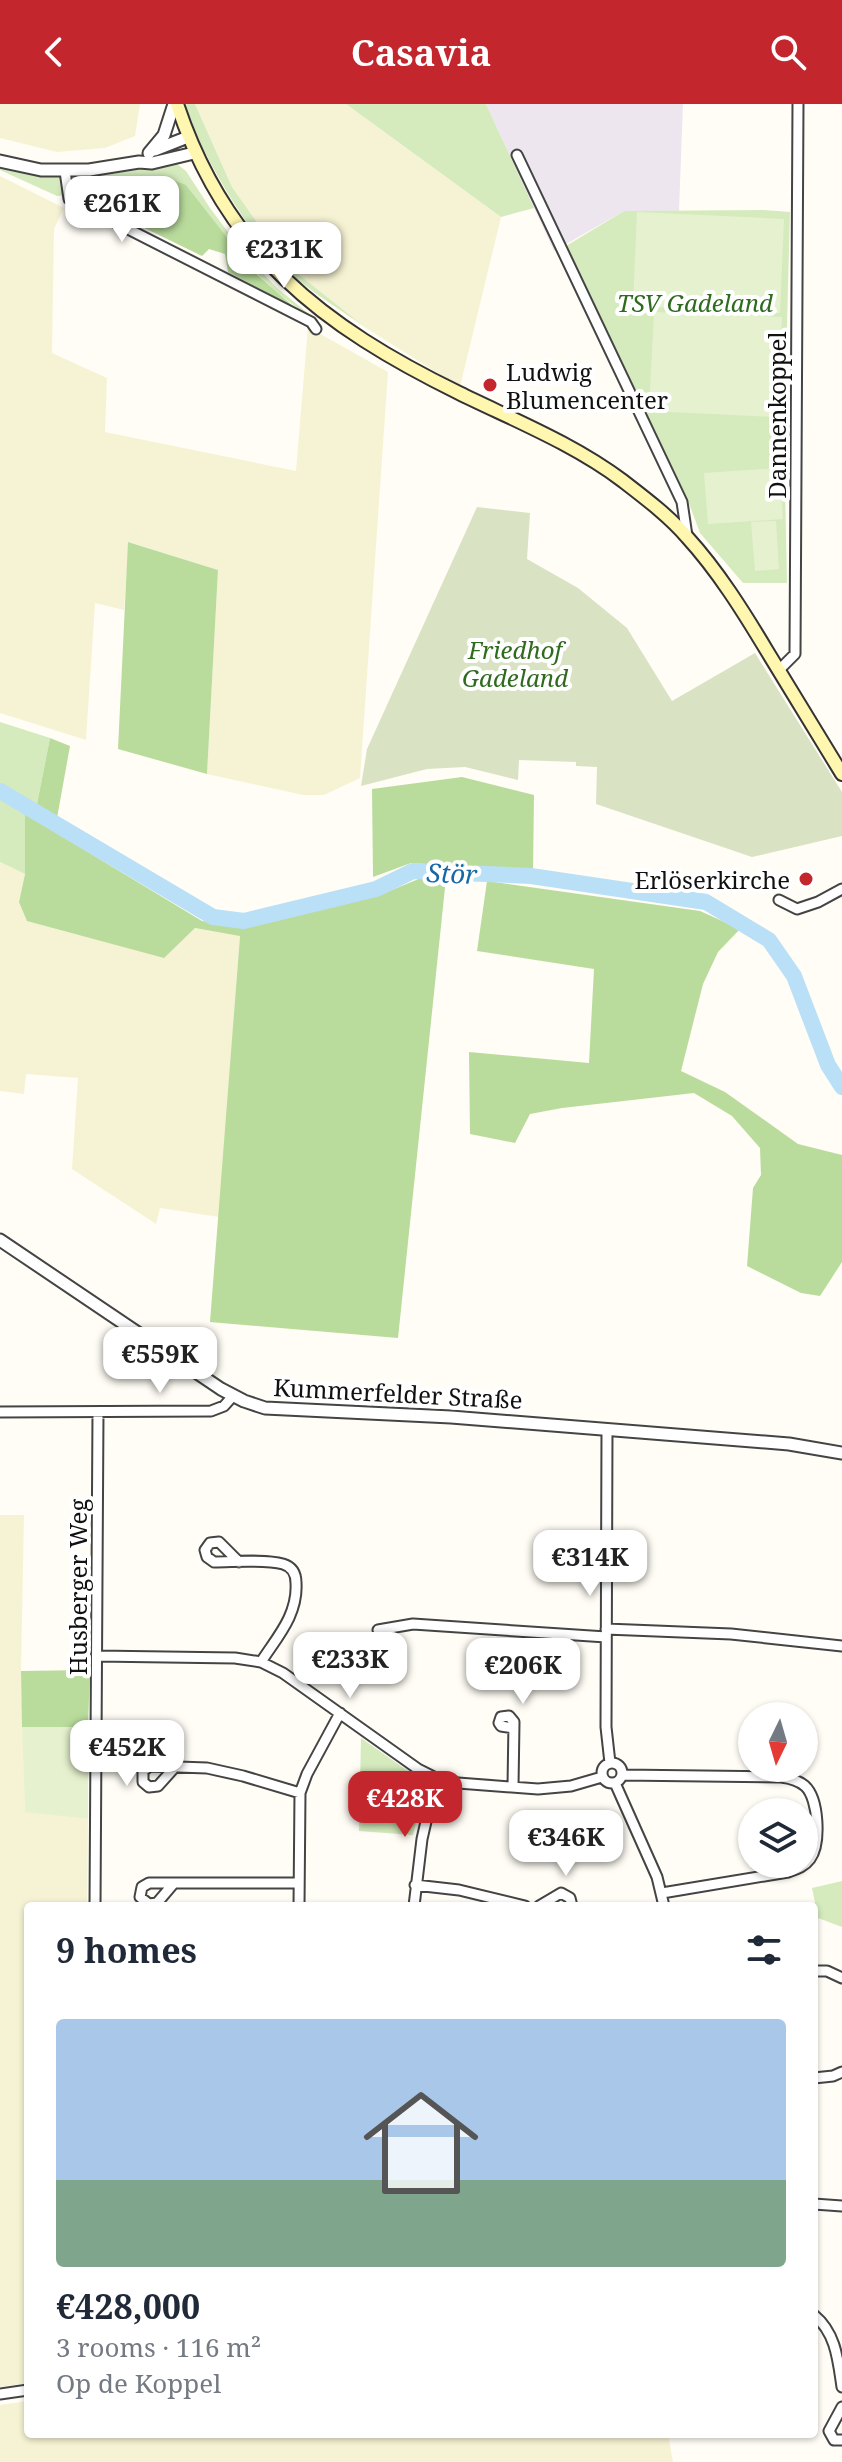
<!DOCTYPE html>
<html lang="en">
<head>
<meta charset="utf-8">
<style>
  :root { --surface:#fff; --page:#f2f2f3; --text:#1f2937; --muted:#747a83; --line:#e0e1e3; --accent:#c4262e }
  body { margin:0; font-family:"Noto Serif",serif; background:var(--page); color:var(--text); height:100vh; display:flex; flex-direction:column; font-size:30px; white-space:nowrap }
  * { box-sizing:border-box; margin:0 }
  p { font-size:26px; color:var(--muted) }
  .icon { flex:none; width:44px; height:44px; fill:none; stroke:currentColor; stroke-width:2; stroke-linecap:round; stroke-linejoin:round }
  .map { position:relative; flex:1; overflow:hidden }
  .drawer { position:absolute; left:24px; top:1798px; width:794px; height:536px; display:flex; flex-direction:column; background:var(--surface); border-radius:8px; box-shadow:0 2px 6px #0004 }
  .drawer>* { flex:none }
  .needle { width:52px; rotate:185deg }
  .fabs { position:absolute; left:738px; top:1598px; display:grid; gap:16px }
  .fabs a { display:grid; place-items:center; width:80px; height:80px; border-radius:50%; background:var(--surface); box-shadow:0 2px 6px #0004; font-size:40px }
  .price { position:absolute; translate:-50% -68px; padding:0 18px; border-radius:16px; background:#fff; color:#222; font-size:26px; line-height:52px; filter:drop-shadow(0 2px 4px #0008) }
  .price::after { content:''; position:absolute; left:50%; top:48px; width:24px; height:18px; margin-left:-12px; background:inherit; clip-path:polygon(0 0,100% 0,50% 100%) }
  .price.on { background:var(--accent); color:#fff }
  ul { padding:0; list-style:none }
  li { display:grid; align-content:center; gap:16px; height:424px; padding:0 32px }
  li+li { border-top:2px solid var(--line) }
  li span { display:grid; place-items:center; height:248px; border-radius:8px; color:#555 }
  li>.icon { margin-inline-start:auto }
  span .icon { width:144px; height:144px; fill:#fffc; stroke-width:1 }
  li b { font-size:34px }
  h2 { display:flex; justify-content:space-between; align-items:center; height:96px; padding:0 32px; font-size:34px }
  header { display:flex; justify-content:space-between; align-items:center; height:104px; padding:0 32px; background:var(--accent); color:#fff; font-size:36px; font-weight:700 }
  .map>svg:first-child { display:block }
  .industrial { fill:#eee6ef }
  .farmland { fill:#f6f3d4 }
  .green { fill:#d5ebbd }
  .forest { fill:#b9dc9c }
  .cemetery { fill:#d9e3c4 }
  .pitch { fill:#e6f2cf }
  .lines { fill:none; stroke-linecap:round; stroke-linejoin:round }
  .river { stroke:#b9e0f7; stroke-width:16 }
  .minor-casing { stroke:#444; stroke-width:13 }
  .tertiary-casing { stroke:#444; stroke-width:15 }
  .secondary-casing { stroke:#333; stroke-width:16 }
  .minor { stroke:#fff; stroke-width:9 }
  .tertiary { stroke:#fff; stroke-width:11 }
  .secondary { stroke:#fff6b0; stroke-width:12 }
  .poi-dot { fill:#c4262e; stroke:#fff; stroke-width:3 }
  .labels { text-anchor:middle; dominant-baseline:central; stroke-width:8; stroke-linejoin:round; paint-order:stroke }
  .park-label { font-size:24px; font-style:italic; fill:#2f6b1f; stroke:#fff }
  .poi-label { font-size:24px; fill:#111; stroke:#fff; text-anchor:start }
  .street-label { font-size:24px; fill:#111; stroke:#fff }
  .water-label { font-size:26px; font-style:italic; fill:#1768a6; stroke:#fff }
</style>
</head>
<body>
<header><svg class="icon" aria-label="back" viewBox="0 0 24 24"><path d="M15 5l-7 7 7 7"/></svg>Casavia<svg class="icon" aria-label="search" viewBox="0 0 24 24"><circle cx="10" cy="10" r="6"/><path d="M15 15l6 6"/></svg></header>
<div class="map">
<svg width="842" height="2358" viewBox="0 0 842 2358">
  <rect width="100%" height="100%" fill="#fffdf5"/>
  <path class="industrial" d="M486 0H683L679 107H624L554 147Z"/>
  <path class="farmland" d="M0 0H140L135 32 105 44 57 48 0 34Z
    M195 0H346L501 113 460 283 366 224 287 161 232 83Z
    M0 72 64 104 54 125 52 249 107 274 105 328 296 367 308 223 388 268 360 674 324 691H303L207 670 218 466 129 438 124 506 95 499 86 636 0 609Z
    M0 758 25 770 19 798 240 831 219 1113 160 1104 156 1120 72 1065 78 974 26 970 24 990 0 987Z
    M0 1411H24L21 1567 25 1707 88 1715 87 1802H28V2279L0 2283Z
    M28 2297V2330H668L673 2358H0V2301Z"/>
  <path class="green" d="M185 0H195L232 83 287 161 366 224C341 206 314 190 291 170 253 138 199 48 185 0Z
    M346 0H486L534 104 501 113Z
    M173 57 186 67 210 104 242 147 277 184 315 215C259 183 224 132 186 81H79L75 90 57 92 0 66V61C58 77 115 74 173 57Z
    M764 106 790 108 784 334 787 479H743L700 429 687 394 566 142 624 107Z
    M0 618 50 634 37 700 25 710V770L0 758Z
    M361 1634 418 1674 425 1682 413 1731 359 1727Z
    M842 1777V1823L818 1814 812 1784Z"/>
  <path class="forest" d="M142 72H162L186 81 253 167 294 203 228 168 225 150 209 145 202 152 75 90 79 81Z
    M128 438 218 466 207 670 118 645Z
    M50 634 70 642 57 714 37 700Z
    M462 673 534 691 533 768 411 759 373 773 372 685Z
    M25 710 202 817 242 822 382 790 421 774H446L398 1234 210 1218 240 832 195 824 164 854 27 817 19 798 25 770Z
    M487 777 700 807 740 825 718 848 703 880 681 967 725 988 798 1040 842 1051V1158L820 1192 801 1189 747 1162 753 1084 761 1071 760 1044 732 1012 694 989 562 1004 530 1010 515 1039 470 1030 469 948 589 959 594 865 477 847Z
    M90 1566 88 1623H22L21 1567Z"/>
  <path class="cemetery" d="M477 403 530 409 527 455 578 484 627 524 672 597 755 549 842 688V732L752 753 596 700 597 663 576 662V658L519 656 518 676 465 663 427 665 361 682 367 645Z"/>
  <path class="pitch" d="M637 108 784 115 780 209 633 202Z
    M654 208 782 213 777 313 649 307Z
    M779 364 783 415 708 420 704 369Z
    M776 417 779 465 755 467 751 418Z
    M22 1623H88V1715L25 1708Z"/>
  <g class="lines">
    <path class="river" d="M0 687 213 813 244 817 376 785 413 767 531 772 706 798 769 836 794 872 828 961 842 983"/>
    <defs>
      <path id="minor" d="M517 51 682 398 687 432
        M65 67 69 95 311 218 316 225
        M779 566 795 550 798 0
        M779 796 797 805 818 798 842 785
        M0 1308 211 1307 224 1302 233 1292
        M607 1326 606 1623 610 1659
        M239 1458 219 1438 210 1439 205 1446 207 1453 214 1458C234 1458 264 1455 283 1460 293 1463 296 1470 296 1479 298 1511 277 1533 261 1558
        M606 1525 731 1530 842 1542
        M378 1526 413 1520 606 1533
        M97 1552 235 1554 261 1558 283 1569 418 1665 436 1674 458 1679 538 1685 571 1682 602 1673
        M602 1669a10 10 0 1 1 20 0a10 10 0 1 1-20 0Z
        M175 1663 158 1682 149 1683 143 1678V1667L150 1662 207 1664 243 1672 300 1689
        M622 1671 781 1673C789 1674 798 1676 805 1682 819 1695 821 1740 810 1755 804 1763 797 1765 788 1768L662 1789
        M615 1679 657 1773 664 1802
        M513 1683 514 1618 509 1612 501 1613 499 1619 501 1622 513 1624
        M174 1779 157 1799 149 1800 140 1793 142 1783 149 1779H299
        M415 1781 459 1786 525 1802
        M95 1802 98 1309
        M299 1802 300 1689 307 1670 340 1609
        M414 1802 422 1735 436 1674
        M539 1802 561 1789 570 1794 572 1802
        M814 1867H827L842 1874
        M814 1974 833 1972 842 1968
        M814 2100 842 2102
        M814 2211C836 2229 838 2256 842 2283
        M0 2290 28 2286
        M842 2303 829 2327 834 2336H842"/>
      <path id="tertiary" d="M155 46 188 33
        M149 49 164 31 174 0
        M0 57 41 66H89L139 58 152 59 194 49
        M0 1136 221 1285 244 1297 265 1304 451 1313 789 1340 842 1349"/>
      <path id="secondary" d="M177 0C226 148 322 222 459 289 514 316 574 340 623 377 645 394 669 412 687 433 718 467 743 507 767 547 792 588 817 629 842 670"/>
    </defs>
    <use href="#minor" class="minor-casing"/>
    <use href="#tertiary" class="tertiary-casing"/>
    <use href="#secondary" class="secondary-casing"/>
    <use href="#minor" class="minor"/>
    <use href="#tertiary" class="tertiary"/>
    <use href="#secondary" class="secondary"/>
  </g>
  <g class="poi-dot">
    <circle cx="490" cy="281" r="8"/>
    <circle cx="806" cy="775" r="8"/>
  </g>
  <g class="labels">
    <g class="park-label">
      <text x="695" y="198">TSV Gadeland</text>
      <text x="515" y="545">Friedhof<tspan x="515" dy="28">Gadeland</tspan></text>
    </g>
    <g class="poi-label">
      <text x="506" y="267">Ludwig<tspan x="506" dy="28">Blumencenter</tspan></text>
      <text x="790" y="775" text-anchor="end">Erlöserkirche</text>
    </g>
    <g class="street-label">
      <text transform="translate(776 311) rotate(-90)">Dannenkoppel</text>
      <text transform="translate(398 1289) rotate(3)">Kummerfelder Straße</text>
      <text transform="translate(77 1483) rotate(-90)">Husberger Weg</text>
    </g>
    <g class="water-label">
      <text transform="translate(452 769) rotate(2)">Stör</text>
    </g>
  </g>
</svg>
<div class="fabs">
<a><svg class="needle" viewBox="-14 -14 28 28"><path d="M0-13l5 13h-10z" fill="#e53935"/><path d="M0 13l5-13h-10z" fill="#747a83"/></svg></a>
<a><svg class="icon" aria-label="layers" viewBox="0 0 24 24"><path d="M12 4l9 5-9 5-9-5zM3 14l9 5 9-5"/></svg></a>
</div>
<b class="price" style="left:122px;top:140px">€261K</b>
<b class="price" style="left:284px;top:186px">€231K</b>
<b class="price" style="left:160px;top:1291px">€559K</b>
<b class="price" style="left:590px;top:1494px">€314K</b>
<b class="price" style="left:350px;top:1596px">€233K</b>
<b class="price" style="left:523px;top:1602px">€206K</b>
<b class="price" style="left:127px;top:1684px">€452K</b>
<b class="price on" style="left:405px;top:1735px">€428K</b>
<b class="price" style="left:566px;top:1774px">€346K</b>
<section class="drawer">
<h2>9 homes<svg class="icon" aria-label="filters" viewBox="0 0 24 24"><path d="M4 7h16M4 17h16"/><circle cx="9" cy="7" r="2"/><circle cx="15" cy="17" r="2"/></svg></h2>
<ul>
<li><span style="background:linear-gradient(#a9c7e8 65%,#7fa58c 0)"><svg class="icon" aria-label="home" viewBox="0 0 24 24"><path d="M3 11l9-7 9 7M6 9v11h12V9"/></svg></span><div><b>€428,000</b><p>3 rooms · 116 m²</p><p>Op de Koppel</p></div></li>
</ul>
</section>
</div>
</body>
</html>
